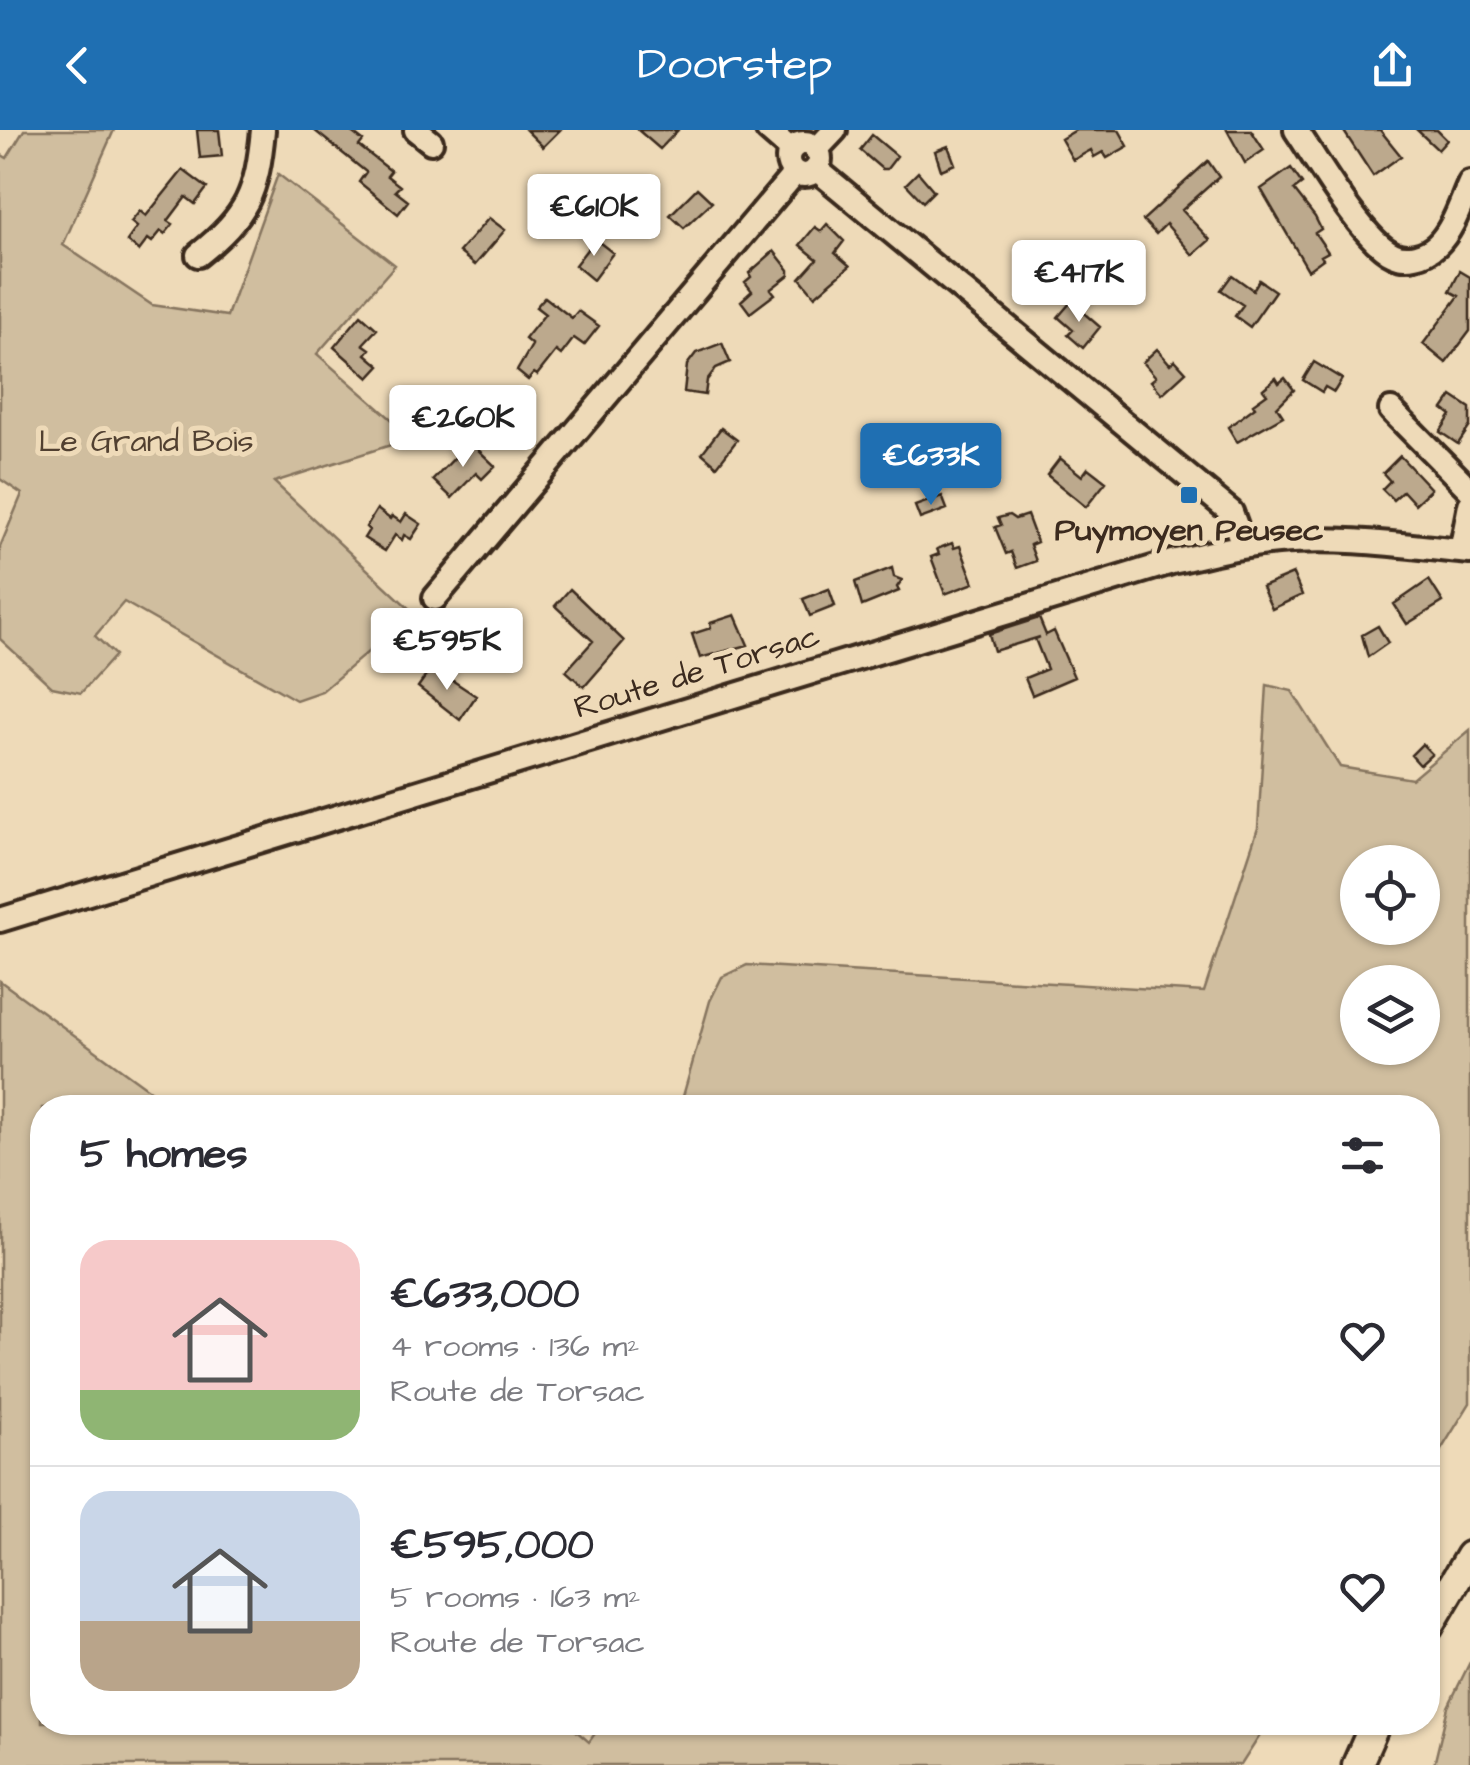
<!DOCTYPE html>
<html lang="en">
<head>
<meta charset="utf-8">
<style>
  :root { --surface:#fff; --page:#f7f7f7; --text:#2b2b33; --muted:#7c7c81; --line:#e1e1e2; --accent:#1f6fb2 }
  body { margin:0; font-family:"Architects Daughter",sans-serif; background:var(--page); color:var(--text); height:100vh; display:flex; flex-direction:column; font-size:38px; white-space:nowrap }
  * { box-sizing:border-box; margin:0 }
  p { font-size:32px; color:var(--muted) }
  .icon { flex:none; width:55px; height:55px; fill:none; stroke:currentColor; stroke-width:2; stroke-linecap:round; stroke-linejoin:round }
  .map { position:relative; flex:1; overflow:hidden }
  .panel { position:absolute; left:30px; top:965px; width:1410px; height:640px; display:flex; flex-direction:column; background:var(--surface); border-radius:40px; box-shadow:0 2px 8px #0004 }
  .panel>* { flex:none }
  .buttons { position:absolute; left:1340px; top:715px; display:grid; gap:20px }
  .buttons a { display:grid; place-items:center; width:100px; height:100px; border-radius:50%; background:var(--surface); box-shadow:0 2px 8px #0004; font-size:50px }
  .price { position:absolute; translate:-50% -85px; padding:0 22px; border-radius:10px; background:#fff; color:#222; font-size:32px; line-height:65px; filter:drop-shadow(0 2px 5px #0008) }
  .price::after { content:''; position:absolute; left:50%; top:60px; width:30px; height:22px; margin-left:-15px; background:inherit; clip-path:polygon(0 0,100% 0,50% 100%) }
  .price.current { background:var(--accent); color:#fff }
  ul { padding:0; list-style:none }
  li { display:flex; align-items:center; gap:30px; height:250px; padding:0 50px }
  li+li { border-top:2px solid var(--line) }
  li span { display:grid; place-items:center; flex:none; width:280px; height:200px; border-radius:30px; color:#555 }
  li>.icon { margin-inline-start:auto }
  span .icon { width:120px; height:120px; fill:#fffc; stroke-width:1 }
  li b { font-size:42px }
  h2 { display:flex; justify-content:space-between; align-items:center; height:120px; padding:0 50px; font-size:42px }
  header { display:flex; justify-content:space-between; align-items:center; height:130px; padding:0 50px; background:var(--accent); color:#fff; font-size:45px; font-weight:600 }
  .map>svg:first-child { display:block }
  .green { fill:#d0be9f; stroke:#86745e; stroke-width:2.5; fill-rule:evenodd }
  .building { fill:#bca98d; stroke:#3b2a1e; stroke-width:2.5 }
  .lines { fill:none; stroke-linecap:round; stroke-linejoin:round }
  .minor-casing { stroke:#3b2a1e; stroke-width:30 }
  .major-casing { stroke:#3b2a1e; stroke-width:35 }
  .minor { stroke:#eedab8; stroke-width:22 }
  .major { stroke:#eedab8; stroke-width:28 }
  .poi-dot { fill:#1f6fb2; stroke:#eedab8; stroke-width:4 }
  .labels { text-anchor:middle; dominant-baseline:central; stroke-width:10; stroke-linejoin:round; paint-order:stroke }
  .park-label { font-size:32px; fill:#514031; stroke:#eedab8 }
  .poi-label { font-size:32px; font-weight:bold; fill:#3b2a1e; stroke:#eedab8 }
  .street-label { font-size:32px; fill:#3b2a1e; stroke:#eedab8 }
</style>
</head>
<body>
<header><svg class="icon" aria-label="back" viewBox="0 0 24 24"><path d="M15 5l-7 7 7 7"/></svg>Doorstep<svg class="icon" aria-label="share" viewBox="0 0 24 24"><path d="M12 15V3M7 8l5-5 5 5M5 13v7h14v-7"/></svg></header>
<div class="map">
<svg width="1470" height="1635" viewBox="0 0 1470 1635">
  <rect width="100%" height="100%" fill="#eedab8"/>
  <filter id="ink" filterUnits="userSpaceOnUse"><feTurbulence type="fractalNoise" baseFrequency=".01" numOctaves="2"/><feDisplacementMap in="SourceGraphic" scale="20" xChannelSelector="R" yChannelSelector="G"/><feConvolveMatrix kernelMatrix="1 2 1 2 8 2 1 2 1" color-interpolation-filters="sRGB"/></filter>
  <g filter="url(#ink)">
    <path class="green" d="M24 0H114L63 115 152 175 227 186 278 44 395 135 317 224 413 308 274 352 414 483 322 561 296 570 124 472 95 506 115 525 81 563 52 557 0 509V417L22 364 0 349V24L7 28Z
      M1267 555 1292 561 1340 637 1412 649 1470 600V1273L1428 1341V978L680 977 710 871 722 847 747 835 1204 862 1258 698ZM1422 732V798H1358V732ZM1422 852V918H1358V852Z
      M0 851 173 977 42 978V1592H566L589 1612 603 1592 1268 1593 1241 1635H0Z
      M1470 1532V1635H1434L1448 1577Z"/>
    <path class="building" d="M197 0H219L222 26 200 28Z
      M314 0H349L363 11 359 16 391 41 387 46 400 56 395 61 408 71 398 84 359 52 366 42Z
      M526 0H560L543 17Z
      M638 0H678L660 19Z
      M1076 0H1119L1128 16 1107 28 1103 22 1094 27 1091 20 1073 30 1061 9Z
      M1227 0H1251L1264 20 1245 33Z
      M1343 0H1380L1401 26 1373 46Z
      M1417 0H1437L1447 10 1438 20Z
      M872 5 897 26 887 39H882L860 20Z
      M948 16 955 34 941 40 935 21Z
      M1208 31 1219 47 1182 80 1210 110 1193 125 1166 94 1156 104 1143 90Z
      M1291 38 1302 54 1294 60 1315 87 1321 99 1315 103 1328 122 1321 126 1323 129 1308 140 1261 59Z
      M183 40 207 58 195 74 186 67 168 91 173 94 165 104 161 101 152 112 148 109 139 121 127 111 137 97 131 92 140 81 146 86Z
      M918 42 934 61 923 72 906 54Z
      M697 58 712 72 684 98 670 85Z
      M489 88 505 100 475 135 459 122Z
      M827 94 844 111 835 123 850 136 815 166 800 148 817 129 800 115 815 97 821 101Z
      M595 109 613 123 593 150 575 135Z
      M774 121 789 140V145L771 159 775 164 750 183 741 171 752 161 745 152 751 147 749 143Z
      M1460 141 1470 147V201L1446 233 1423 214 1459 166 1450 161Z
      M1232 145 1253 160 1259 150 1275 161 1250 197 1235 186 1243 175 1221 160Z
      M545 167 572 188 578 181 599 196 584 215 574 208 561 225 556 221 537 245 534 243 528 250 517 241 532 215 525 209 545 184 536 177Z
      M1071 172 1100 197 1083 218 1068 205 1073 200 1058 187Z
      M361 185 377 199 363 214 370 219 366 224 380 236 369 248 334 217Z
      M722 213 730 232 716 238 707 250 705 265 684 262 687 235 696 223Z
      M1157 219 1170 234 1175 230 1186 242 1162 264 1151 251 1156 247 1143 232Z
      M1314 232 1342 249 1334 262 1325 257 1322 262 1303 250Z
      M1276 248 1279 253 1285 248 1294 260 1277 277 1283 286 1237 312 1228 297 1255 277 1253 274 1267 264 1263 259Z
      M1452 266 1470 278V296L1458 314 1440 302 1451 285 1443 279Z
      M721 298 737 310 717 336 702 323Z
      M470 312 495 336 482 349 476 343 452 368 433 350Z
      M1400 326 1431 359 1415 374 1403 361 1393 370 1382 359 1390 351 1383 343Z
      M1060 328 1082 346 1088 338 1106 352 1086 377 1047 345Z
      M942 366 947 379 920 389 915 376Z
      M377 379 390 389 392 386 401 392 406 384 421 394 411 409 404 405 402 410 395 405 385 421 364 408 369 400 366 397Z
      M1009 385 1015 389 1027 385 1037 412 1030 415 1036 431 1017 438 1011 422 1006 424 995 397 1001 395 998 388Z
      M952 413 954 418 960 416 974 453 945 464 931 427 939 424 937 419Z
      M892 438 894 447 902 450 897 457 899 461 862 476 855 452Z
      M1293 444 1302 465 1272 479 1262 457Z
      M1429 450 1443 472 1407 494 1394 474Z
      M570 459 624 511 584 557 566 541 593 511 555 476Z
      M829 459 835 476 810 486 803 469Z
      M440 482 452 490 441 504 425 494 434 483Z
      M735 485 748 515 700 528 692 504 711 498 710 493Z
      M1039 488 1046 505 1054 501 1074 547 1032 565 1025 548 1047 539 1035 509 1040 507 994 521 989 504Z
      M1378 496 1388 513 1368 527 1362 505Z
      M432 537 476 566 460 590 418 557Z
      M1422 614 1432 624 1420 635 1411 625Z"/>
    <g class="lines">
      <defs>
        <path id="minor" d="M416 0 431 12
          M768 0 791 20
          M1296 0C1316 29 1363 111 1393 124 1407 131 1426 125 1437 115 1453 100 1461 73 1470 53
          M788 29a16 16 0 1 1 32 0a16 16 0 1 1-32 0Z
          M816 20 835 0
          M816 39 1231 382 1243 415
          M198 125C248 85 257 63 263 0
          M1391 280 1470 360
          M1461 421 1470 375
          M435 468 795 43
          M0 790 1172 432C1207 424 1241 415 1278 412 1341 406 1407 416 1470 422"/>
        <path id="major" d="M1428 1497 1470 1426
          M1357 1635 1376 1592"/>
      </defs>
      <use href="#minor" class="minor-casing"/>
      <use href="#major" class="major-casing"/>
      <use href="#minor" class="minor"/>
      <use href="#major" class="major"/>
    </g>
  </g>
  <rect class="poi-dot" x="1179" y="355" width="20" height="20" rx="5"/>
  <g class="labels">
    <g class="park-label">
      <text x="146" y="311">Le Grand Bois</text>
    </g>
    <g class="poi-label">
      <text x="1189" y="400">Puymoyen Peusec</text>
    </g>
    <g class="street-label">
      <text transform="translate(697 542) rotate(-17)">Route de Torsac</text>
    </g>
  </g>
</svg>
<div class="buttons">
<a><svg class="icon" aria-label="locate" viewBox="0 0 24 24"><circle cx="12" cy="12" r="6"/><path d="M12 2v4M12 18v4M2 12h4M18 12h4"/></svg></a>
<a><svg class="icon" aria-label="layers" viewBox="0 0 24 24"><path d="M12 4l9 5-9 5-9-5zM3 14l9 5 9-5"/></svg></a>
</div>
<b class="price" style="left:594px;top:129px">€610K</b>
<b class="price" style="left:1079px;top:195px">€417K</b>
<b class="price" style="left:463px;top:340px">€260K</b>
<b class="price current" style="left:931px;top:378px">€633K</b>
<b class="price" style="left:447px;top:563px">€595K</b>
<section class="panel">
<h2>5 homes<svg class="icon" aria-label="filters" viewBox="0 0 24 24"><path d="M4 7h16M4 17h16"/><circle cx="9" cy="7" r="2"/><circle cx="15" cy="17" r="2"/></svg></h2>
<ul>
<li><span style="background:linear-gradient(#f6c9c9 75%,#8fb573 0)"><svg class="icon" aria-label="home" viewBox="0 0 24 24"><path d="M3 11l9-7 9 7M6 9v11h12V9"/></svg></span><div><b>€633,000</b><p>4 rooms · 136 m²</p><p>Route de Torsac</p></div><svg class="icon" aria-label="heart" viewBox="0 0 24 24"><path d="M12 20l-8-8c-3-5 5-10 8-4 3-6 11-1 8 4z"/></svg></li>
<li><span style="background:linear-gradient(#c9d6e8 65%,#b9a48a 0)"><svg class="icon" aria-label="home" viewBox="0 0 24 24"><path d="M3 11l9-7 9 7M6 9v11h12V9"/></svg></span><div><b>€595,000</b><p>5 rooms · 163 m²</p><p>Route de Torsac</p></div><svg class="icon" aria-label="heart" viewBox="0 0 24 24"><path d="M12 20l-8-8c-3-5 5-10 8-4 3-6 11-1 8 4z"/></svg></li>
</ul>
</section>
</div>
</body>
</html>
